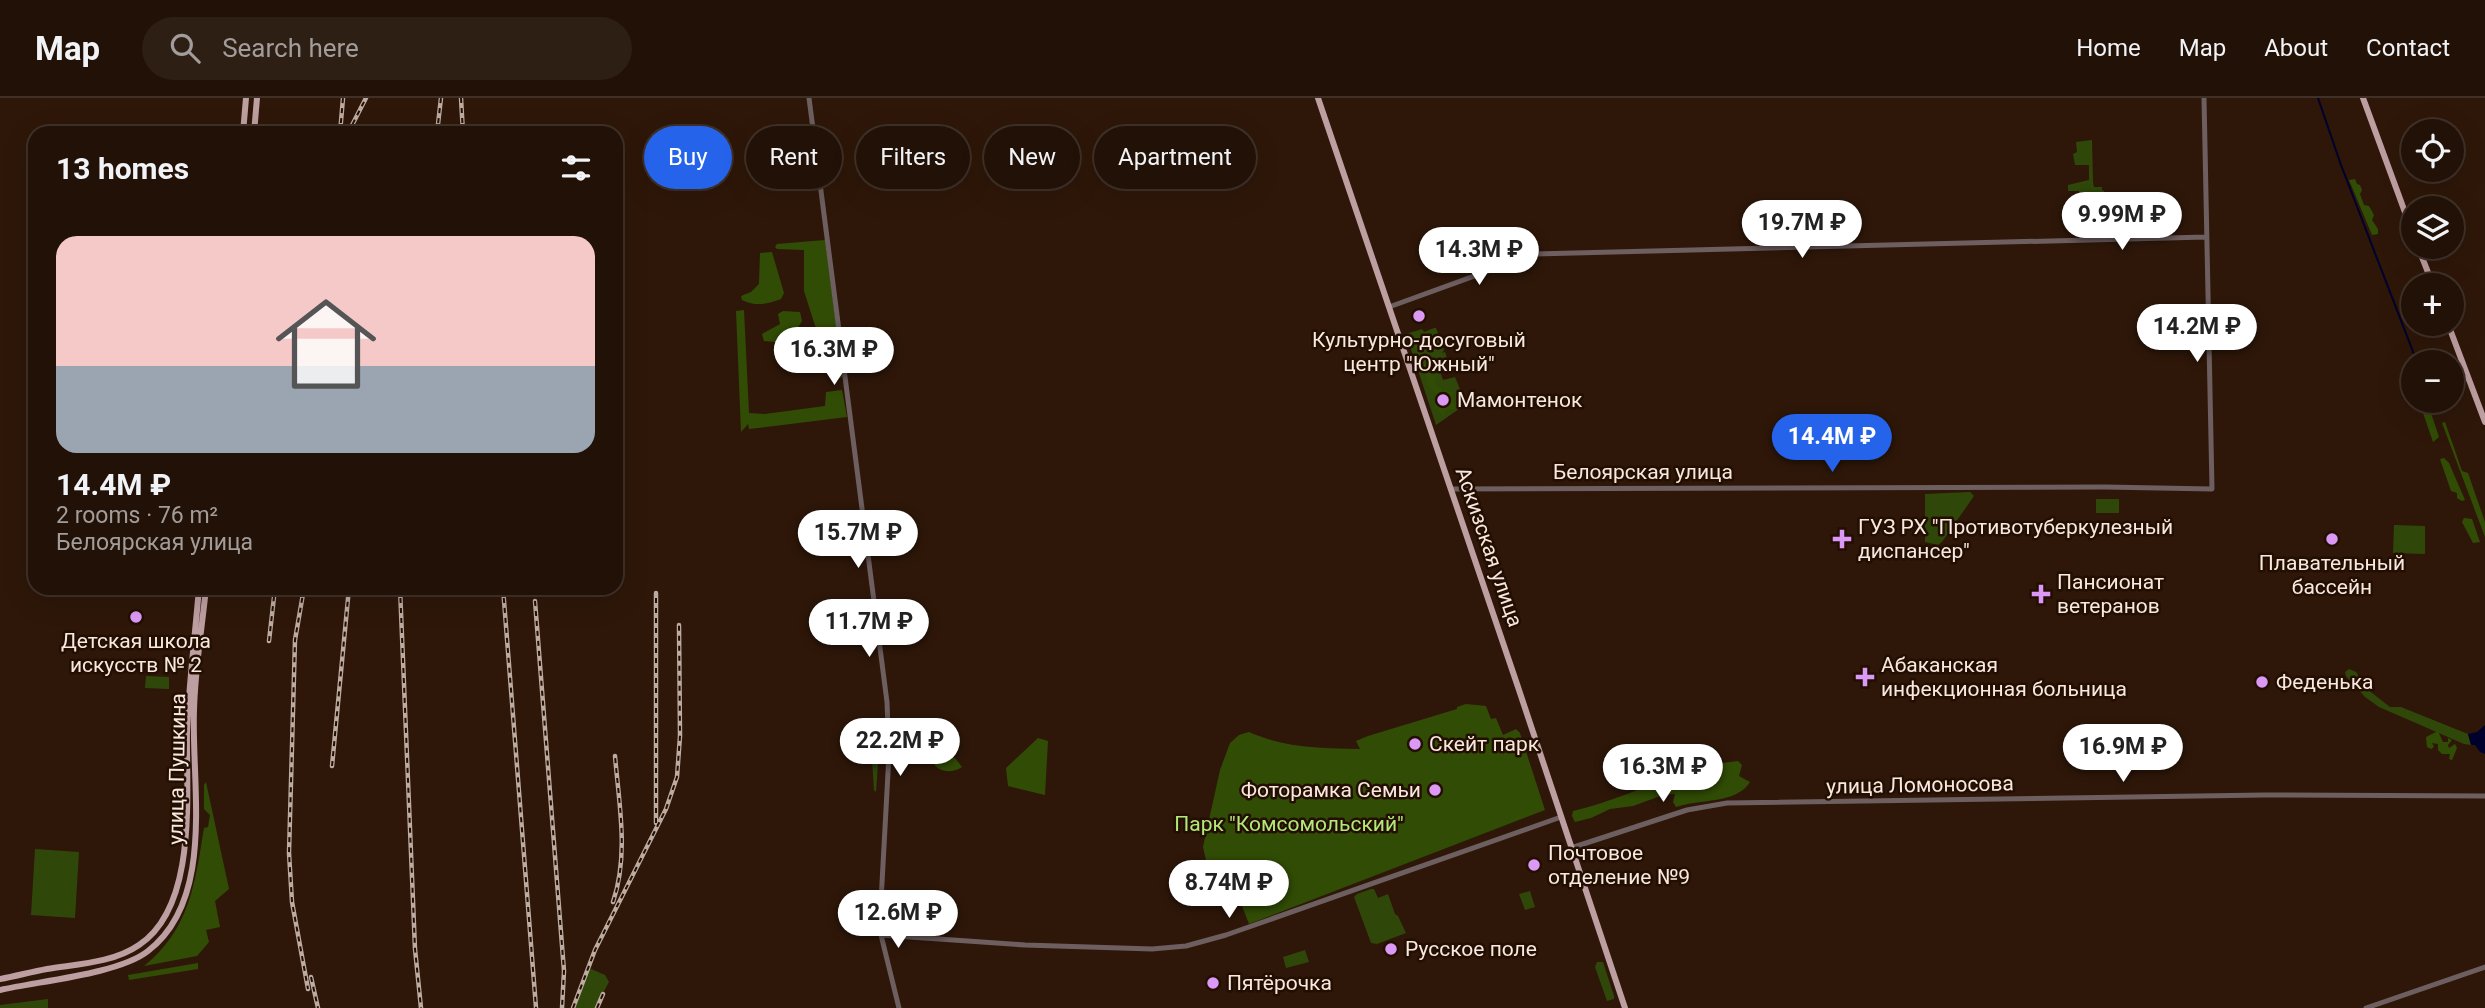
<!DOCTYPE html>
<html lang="en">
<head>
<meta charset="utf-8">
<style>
  :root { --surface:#221107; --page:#2e1f15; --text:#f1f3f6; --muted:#a29d9b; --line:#3f3128; --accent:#2563eb }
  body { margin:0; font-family:Roboto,sans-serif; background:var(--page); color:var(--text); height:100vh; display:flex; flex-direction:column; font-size:26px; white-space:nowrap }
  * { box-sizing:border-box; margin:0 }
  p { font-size:23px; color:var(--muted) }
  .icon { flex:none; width:38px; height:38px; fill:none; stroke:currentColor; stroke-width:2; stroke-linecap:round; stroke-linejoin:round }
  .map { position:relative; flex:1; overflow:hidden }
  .side { position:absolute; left:28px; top:28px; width:595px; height:469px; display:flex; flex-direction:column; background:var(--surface); border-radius:21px; box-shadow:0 7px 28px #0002,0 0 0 2px var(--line) }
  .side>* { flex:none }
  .banner { position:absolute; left:644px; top:28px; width:665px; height:63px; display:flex; gap:14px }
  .tools { position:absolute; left:2401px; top:21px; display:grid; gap:14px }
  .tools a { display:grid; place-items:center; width:63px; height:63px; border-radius:50%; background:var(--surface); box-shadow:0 7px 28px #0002,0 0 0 2px var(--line); font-size:35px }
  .price { position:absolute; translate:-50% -60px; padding:0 16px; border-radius:24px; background:#fff; color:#222; font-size:23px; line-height:46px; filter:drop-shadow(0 2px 4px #0008) }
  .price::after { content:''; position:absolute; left:50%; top:42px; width:21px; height:16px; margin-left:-10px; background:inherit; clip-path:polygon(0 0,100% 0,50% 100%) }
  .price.active { background:var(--accent); color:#fff }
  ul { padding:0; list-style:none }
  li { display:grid; align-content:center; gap:14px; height:371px; padding:0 28px }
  li span { display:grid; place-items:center; height:217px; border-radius:21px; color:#555 }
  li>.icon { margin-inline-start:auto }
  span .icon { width:126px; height:126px; fill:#fffc; stroke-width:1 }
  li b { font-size:30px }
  h2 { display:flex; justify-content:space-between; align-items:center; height:84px; padding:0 28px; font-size:30px }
  .chip { padding:0 24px; border-radius:32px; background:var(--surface); box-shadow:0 7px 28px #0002,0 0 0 2px var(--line); font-size:24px; line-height:63px }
  .chip.active { background:var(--accent); color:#fff }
  header { display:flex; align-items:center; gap:42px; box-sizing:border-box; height:98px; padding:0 35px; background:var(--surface); border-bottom:2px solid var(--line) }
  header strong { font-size:33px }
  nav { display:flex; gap:38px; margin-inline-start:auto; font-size:24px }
  .search { width:490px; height:63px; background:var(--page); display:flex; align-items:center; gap:18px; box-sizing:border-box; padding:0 24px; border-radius:38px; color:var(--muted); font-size:26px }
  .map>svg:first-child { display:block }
  .green { fill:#2f4809 }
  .forest { fill:#314d05 }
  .water { fill:#00002d }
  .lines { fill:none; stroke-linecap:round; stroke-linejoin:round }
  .stream { stroke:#00002d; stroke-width:2 }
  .minor { stroke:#6d5e5f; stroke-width:5 }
  .major { stroke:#bd9ea1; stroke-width:6 }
  .rail-casing { stroke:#bdaba1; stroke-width:4.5 }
  .rail { stroke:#230e02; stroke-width:2; stroke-dasharray:5; stroke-linecap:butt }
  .poi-dot { fill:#db99f5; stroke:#230e02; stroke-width:2.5 }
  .labels { text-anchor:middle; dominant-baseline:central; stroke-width:5; stroke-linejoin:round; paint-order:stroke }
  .poi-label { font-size:21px; fill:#f8e8df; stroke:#230e02; text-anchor:start }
  .street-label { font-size:21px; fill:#f8e8df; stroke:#230e02 }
  .park-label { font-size:21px; fill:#b3e977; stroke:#230e02 }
</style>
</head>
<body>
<header>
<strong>Map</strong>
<div class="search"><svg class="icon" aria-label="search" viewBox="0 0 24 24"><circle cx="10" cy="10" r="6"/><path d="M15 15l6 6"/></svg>Search here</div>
<nav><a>Home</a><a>Map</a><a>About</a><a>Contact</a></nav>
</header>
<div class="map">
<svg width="2485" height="910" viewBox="0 0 2485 910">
  <rect width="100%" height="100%" fill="#2e1709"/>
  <path class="green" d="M2092 42 2093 84 2094 89H2102V92L2104 93V116L2069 115 2066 105 2080 102 2079 93H2068V87L2089 82V67H2075L2073 56 2077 54 2076 44Z
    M1434 230H1436L1444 252 1442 255 1445 254 1450 269 1440 273 1443 282 1455 279 1466 306 1436 327 1406 236 1422 231 1424 234Z
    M1970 394 1974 398 1942 444 1938 447 1925 444V396Z
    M2096 401H2119V415H2096Z
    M2394 427 2425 428V456L2393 455Z
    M2349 571 2356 574 2367 591 2390 609H2401L2468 636 2471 647 2464 646 2379 609 2365 599 2346 578 2345 574Z
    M146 578 169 579V591L145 590Z
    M868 651 879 653 876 694 874 692 872 662 867 661Z
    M35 751 79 754 75 820 31 817Z
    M1371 791H1374L1378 800 1388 796 1395 816 1398 818 1406 835 1377 846 1371 845 1354 799 1357 796Z
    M1530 793 1535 809 1525 812 1519 796Z
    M1305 852 1309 864 1286 870 1283 859Z
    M1597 864H1603L1614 898V901L1607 903 1595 869Z
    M589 870 605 877 609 884 595 910H575Z
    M48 901V910H0V907Z"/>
  <path class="forest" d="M2355 81 2357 86 2360 87 2362 92 2360 96 2364 107 2369 108 2374 117 2372 122 2378 131V136L2372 137 2349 82Z
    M825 142 843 279 835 281 828 242 818 237 804 193V152L777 151 775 149 777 146Z
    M772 154 784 195 781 201C767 206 757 209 742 202L741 198 751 194 759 186 760 155Z
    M744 212 749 315 765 316 825 308 826 294 842 292 847 319 749 331 748 326 741 334 736 213Z
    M783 213 800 214 802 223 791 241 775 244 764 243 762 236 780 226 778 216Z
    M1414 241 1419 242 1427 267 1432 268C1435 286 1434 292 1454 294L1452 299 1455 311H1445L1444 319 1434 308 1436 296 1426 284 1429 280 1423 276 1426 269 1418 266C1418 256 1413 250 1414 241Z
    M2426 310 2431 315 2439 339 2433 344 2422 312Z
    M2445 324 2462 373 2468 375 2485 424V439L2442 325Z
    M2444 360 2449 365 2465 402 2462 403 2457 400V395L2451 393 2440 361Z
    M2464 420 2472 421 2480 444 2473 445 2462 424Z
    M1466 606 1486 608 1491 621 1496 620 1503 637 1516 631 1520 635 1545 712 1249 826 1234 787 1213 793 1203 749 1220 672 1230 645 1239 637 1249 634C1285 650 1321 650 1360 651L1356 643 1368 638 1457 611V609Z
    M2438 633 2443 644H2448V640L2452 642 2448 647 2449 650 2455 646 2457 650 2452 662 2449 661 2450 656H2442L2438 652V646L2432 645 2434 649 2431 651 2427 649 2426 639Z
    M1038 640 1048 643 1045 697 1008 688 1006 670Z
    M941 658 955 660 962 669C954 675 940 675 934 666Z
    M1667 660 1686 661 1694 672 1706 667 1738 663 1742 667 1739 678 1750 684C1737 706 1699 701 1676 709L1673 704 1675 696 1663 697 1633 708 1610 711 1591 720 1575 724 1572 718 1573 713C1610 705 1643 688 1679 678L1677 672 1656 673 1654 668 1656 662Z
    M206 684 229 791 215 803 220 829 206 832 209 844 197 858 144 868C190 831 195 785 204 730L208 729 210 717 204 711V687Z
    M198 865V871L129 882 128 877Z"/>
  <path class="water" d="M2485 627V656L2480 654 2475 647H2471L2468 636 2477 634Z"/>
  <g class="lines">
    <path class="stream" d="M2318 0 2341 67 2417 264"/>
    <path class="minor" d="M809 0 887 604 889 656 880 822 881 837 899 910
      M1389 209 1535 156 2206 139
      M1451 391 2105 389 2212 391 2204 0
      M1571 750 1687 712 1727 705 2264 697 2485 698
      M881 837 1025 847 1152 851 1186 848 1226 837 1561 719
      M2366 910 2485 869"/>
    <path class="major" d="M1318 0 1518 589 1625 910
      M2363 0 2413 136
      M243 35 246 0
      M254 35 257 0
      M2418 149 2433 187
      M2448 226 2485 324
      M0 881C16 878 31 874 47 871 77 866 113 865 139 847 198 808 186 695 187 633 189 585 195 538 199 490
      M0 892C39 883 119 876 148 853 216 801 191 686 194 612 195 571 202 530 206 490"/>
    <defs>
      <path id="rail" d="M461 0 463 35
        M340 35 343 0
        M348 35 366 0
        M437 35 441 0
        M304 490 295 542 289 755 292 804 308 891
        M400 490 415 851 421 910
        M503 490 536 910
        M535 503 564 873 562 910
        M269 543 275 490
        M332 668 349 490
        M656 725V495
        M613 804C629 757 619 706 615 658
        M311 879 318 910
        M573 910 595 852 666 711 677 679 680 638 679 527
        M597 910 603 896"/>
    </defs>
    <use href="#rail" class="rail-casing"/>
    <use href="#rail" class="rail"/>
  </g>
  <g class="poi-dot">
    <circle cx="1419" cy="218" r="7"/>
    <circle cx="1443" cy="302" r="7"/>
    <path d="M1838.5 430.5h7v7h7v7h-7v7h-7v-7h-7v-7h7z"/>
    <circle cx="2332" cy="441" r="7"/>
    <path d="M2037.5 485.5h7v7h7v7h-7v7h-7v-7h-7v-7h7z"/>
    <circle cx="136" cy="519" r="7"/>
    <path d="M1861.5 568.5h7v7h7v7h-7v7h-7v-7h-7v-7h7z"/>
    <circle cx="2262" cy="584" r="7"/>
    <circle cx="1415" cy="646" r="7"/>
    <circle cx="1435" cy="692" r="7"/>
    <circle cx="1534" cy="767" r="7"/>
    <circle cx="1391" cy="851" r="7"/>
    <circle cx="1213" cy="885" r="7"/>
  </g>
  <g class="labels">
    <g class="poi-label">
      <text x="1419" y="242" text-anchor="middle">Культурно-досуговый<tspan x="1419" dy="24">центр "Южный"</tspan></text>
      <text x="1457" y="302">Мамонтенок</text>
      <text x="1858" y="429">ГУЗ РХ "Противотуберкулезный<tspan x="1858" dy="24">диспансер"</tspan></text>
      <text x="2332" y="465" text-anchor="middle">Плавательный<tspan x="2332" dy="24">бассейн</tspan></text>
      <text x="2057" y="484">Пансионат<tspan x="2057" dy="24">ветеранов</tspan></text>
      <text x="136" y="543" text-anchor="middle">Детская школа<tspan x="136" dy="24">искусств № 2</tspan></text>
      <text x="1881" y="567">Абаканская<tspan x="1881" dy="24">инфекционная больница</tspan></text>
      <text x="2276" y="584">Феденька</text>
      <text x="1429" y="646">Скейт парк</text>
      <text x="1421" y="692" text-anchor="end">Фоторамка Семьи</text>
      <text x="1548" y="755">Почтовое<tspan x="1548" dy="24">отделение №9</tspan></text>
      <text x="1405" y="851">Русское поле</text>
      <text x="1227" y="885">Пятёрочка</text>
    </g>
    <g class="street-label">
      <text x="1643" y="374">Белоярская улица</text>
      <text transform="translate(1489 449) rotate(71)">Аскизская улица</text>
      <text transform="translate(177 671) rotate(-89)">улица Пушкина</text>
      <text transform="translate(1920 687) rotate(-1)">улица Ломоносова</text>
    </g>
    <g class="park-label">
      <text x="1289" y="726">Парк "Комсомольский"</text>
    </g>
  </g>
</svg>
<div class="tools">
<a><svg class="icon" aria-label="locate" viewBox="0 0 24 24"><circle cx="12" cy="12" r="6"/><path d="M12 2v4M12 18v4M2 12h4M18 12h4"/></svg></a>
<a><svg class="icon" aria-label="layers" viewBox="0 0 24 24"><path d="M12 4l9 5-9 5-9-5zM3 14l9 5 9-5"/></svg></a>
<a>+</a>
<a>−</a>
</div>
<b class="price" style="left:2122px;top:154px">9.99M ₽</b>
<b class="price" style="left:1802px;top:162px">19.7M ₽</b>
<b class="price" style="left:1479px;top:189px">14.3M ₽</b>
<b class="price" style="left:2197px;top:266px">14.2M ₽</b>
<b class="price" style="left:834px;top:289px">16.3M ₽</b>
<b class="price active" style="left:1832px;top:376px">14.4M ₽</b>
<b class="price" style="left:858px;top:472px">15.7M ₽</b>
<b class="price" style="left:869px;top:561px">11.7M ₽</b>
<b class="price" style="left:900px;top:680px">22.2M ₽</b>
<b class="price" style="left:2123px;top:686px">16.9M ₽</b>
<b class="price" style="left:1663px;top:706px">16.3M ₽</b>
<b class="price" style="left:1229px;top:822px">8.74M ₽</b>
<b class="price" style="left:898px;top:852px">12.6M ₽</b>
<div class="banner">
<a class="chip active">Buy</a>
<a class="chip">Rent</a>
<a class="chip">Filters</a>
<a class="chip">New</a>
<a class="chip">Apartment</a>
</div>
<section class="side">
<h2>13 homes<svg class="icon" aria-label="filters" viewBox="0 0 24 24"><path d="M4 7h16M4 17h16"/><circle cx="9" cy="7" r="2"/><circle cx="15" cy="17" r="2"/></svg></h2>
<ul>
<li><span style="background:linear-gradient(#f6c9c9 60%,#9aa5b1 0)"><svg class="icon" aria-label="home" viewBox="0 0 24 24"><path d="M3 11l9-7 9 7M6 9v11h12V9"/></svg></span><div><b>14.4M ₽</b><p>2 rooms · 76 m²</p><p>Белоярская улица</p></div></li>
</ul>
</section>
</div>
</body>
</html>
